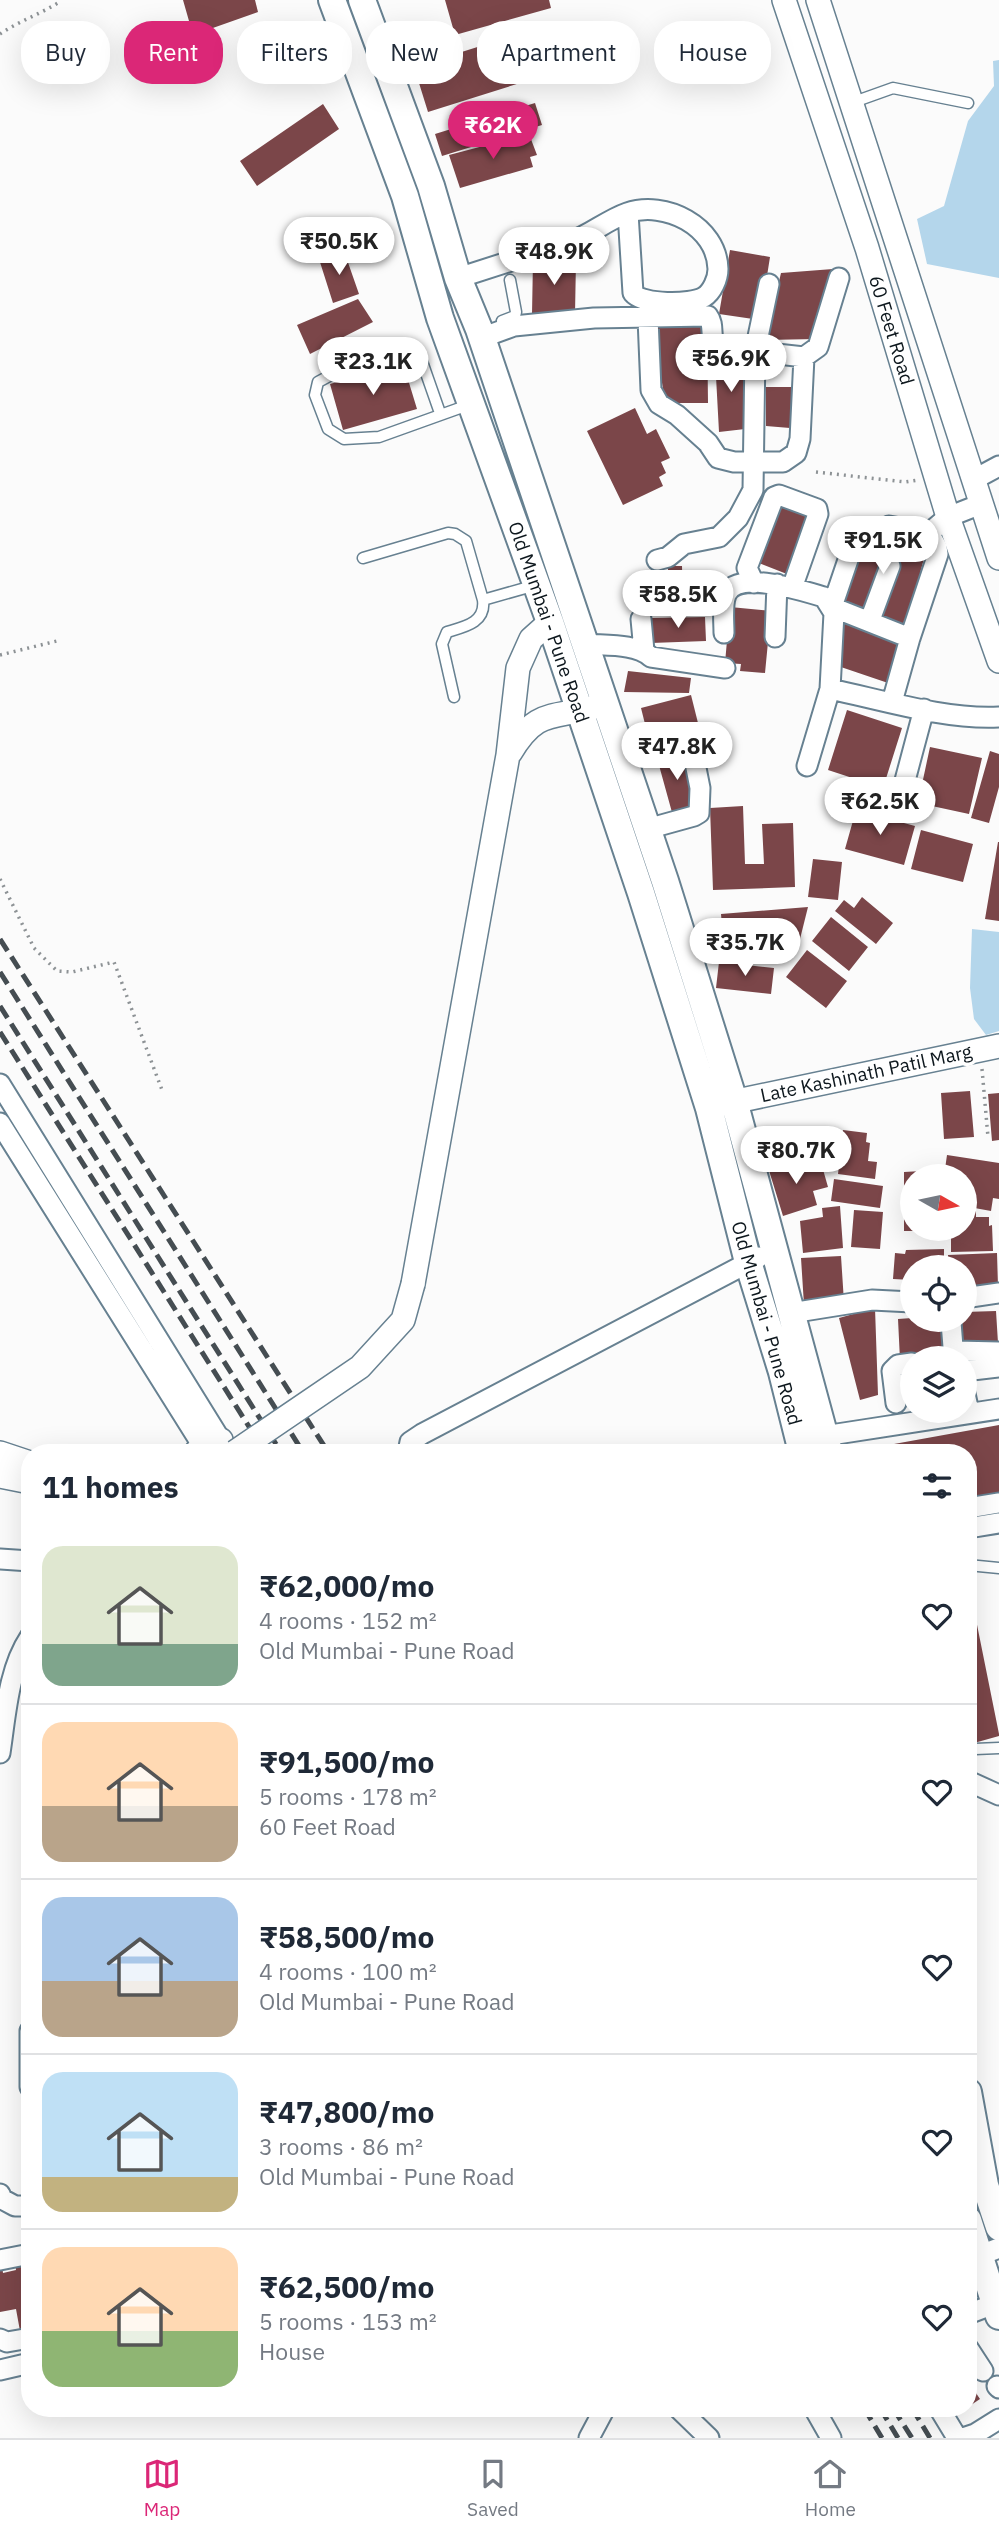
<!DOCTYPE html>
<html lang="en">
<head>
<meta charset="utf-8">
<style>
  :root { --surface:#fff; --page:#f6f6f7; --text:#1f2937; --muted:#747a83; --line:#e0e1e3; --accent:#db2777 }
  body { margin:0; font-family:"IBM Plex Sans",sans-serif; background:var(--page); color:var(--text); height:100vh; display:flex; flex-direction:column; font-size:26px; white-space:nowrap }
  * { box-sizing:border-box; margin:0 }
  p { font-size:23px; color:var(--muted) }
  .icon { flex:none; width:38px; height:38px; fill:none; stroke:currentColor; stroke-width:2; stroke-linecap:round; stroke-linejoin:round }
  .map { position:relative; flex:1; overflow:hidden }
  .details { position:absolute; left:21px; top:1444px; width:956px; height:973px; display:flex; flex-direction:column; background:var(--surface); border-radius:28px; box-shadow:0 7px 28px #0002 }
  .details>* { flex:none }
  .guide { position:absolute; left:21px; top:21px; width:957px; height:63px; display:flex; gap:14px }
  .needle { width:46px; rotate:99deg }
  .tools { position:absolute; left:900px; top:1164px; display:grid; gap:14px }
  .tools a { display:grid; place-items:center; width:77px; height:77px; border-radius:50%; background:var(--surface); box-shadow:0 7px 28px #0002; font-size:35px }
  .price { position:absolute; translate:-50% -60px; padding:0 16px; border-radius:24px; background:#fff; color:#222; font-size:23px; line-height:46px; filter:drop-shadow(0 2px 4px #0008) }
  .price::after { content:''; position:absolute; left:50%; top:42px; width:21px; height:16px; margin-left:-10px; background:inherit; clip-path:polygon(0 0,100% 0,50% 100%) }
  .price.active { background:var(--accent); color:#fff }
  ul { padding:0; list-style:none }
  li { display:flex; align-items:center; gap:21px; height:175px; padding:0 21px }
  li+li { border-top:2px solid var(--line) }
  li span { display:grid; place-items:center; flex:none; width:196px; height:140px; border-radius:21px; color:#555 }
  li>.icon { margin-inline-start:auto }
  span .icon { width:84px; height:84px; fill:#fffc; stroke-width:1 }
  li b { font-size:30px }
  h2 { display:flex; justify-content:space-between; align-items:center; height:84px; padding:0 21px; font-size:30px }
  .tag { padding:0 24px; border-radius:28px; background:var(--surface); box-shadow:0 7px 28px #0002; font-size:24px; line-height:63px }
  .tag.active { background:var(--accent); color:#fff }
  .tab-bar { display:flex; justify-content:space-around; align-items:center; height:98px; border-top:2px solid var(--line); background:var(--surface); font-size:19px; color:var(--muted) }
  .tab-bar a { display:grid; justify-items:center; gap:4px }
  .tab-bar .active { color:var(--accent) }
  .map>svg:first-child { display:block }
  .green { fill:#b4d6eb }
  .building { fill:#7b4649 }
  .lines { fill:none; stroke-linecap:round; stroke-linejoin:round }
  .service-casing { stroke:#678191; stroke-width:13 }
  .minor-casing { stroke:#678191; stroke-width:23 }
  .tertiary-casing { stroke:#678191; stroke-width:26 }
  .secondary-casing { stroke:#678191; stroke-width:30 }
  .path { stroke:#8d9295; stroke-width:3.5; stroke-dasharray:2 5; stroke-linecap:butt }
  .service { stroke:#fff; stroke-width:10 }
  .minor { stroke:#fff; stroke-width:19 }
  .tertiary { stroke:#fff; stroke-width:23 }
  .secondary { stroke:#fff; stroke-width:26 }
  .rail { stroke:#454d52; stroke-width:5; stroke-dasharray:14 7; stroke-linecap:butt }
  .tertiary-bridge-casing { stroke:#678191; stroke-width:26; stroke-linecap:butt }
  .tertiary-bridge { stroke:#fff; stroke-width:23 }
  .labels { text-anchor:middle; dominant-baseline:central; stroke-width:7; stroke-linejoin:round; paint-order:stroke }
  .street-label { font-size:19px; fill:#0d171d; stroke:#fff }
</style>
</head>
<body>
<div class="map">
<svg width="999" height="2438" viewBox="0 0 999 2438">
  <rect width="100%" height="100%" fill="#fbfbfb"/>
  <path class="green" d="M999 60V278L927 264 917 219 944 206 968 121 994 86 993 61Z
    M972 929 999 932V1031L986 1035 974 1019 970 988Z"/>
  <path class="building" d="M183 0H255L258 12 193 35Z
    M445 0H549L551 8 455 35Z
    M525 32 539 77 428 112 414 67Z
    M535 103 542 125 442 156 435 134Z
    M323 104 339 129 257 186 240 161Z
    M529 134 537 155 530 157 533 167 460 188 449 155Z
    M730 250 770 257 760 320 719 314Z
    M344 251 359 294 333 303 319 259Z
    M533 260H576L575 314H532Z
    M833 269 816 339 765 340 781 273Z
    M358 299 373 322 310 354 297 325Z
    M707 320 708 403H665L653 322Z
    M715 358 746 360 745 429 719 432Z
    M403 363 417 409 343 430 330 384Z
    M766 387H792L790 428 766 426Z
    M635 408 647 434 656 429 670 458 661 462 666 473 659 477 663 486 623 505 587 431Z
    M778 499 815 513 792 576 756 562Z
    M865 522 926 551 905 630 874 620 897 555 885 551 863 614 836 603Z
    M668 566H682L683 605 650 606 649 578 668 577Z
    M730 607 771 611 765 673 740 671 741 664 725 663Z
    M705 617 706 641 651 643V618Z
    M845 619 903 639 891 684 835 665Z
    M628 671 691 678 689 693 624 692Z
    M691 695 703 743 653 756 641 708Z
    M847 710 902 728 883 788 828 770Z
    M930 747 982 758 969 814 918 803Z
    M687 750 694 810 673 816 657 758Z
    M990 751 999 754V787L989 823 971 818Z
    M743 806 745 864H764L762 824 793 823 795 887 713 890 710 808Z
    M856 810 915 826 904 865 845 849Z
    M921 830 973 844 963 882 911 869Z
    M998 842H999V921L985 919Z
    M813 859 842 862 838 900 808 897Z
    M862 897 893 923 876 944 835 911 844 900 854 908Z
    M808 907 800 939 793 940 794 949 766 953V948L742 951V947L724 950 721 914Z
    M831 917 868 947 849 971 812 941Z
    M807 950 847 981 826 1008 786 977Z
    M719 962 774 968 771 994 716 988Z
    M970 1091 974 1137 944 1139 941 1093Z
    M999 1093V1140L992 1141 988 1094Z
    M843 1130 867 1133 866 1142 870 1143 868 1161 877 1162 875 1179 838 1174Z
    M947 1155 999 1163V1199L993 1198 991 1211 969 1207 970 1199 964 1198V1176H944Z
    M786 1159 794 1175 822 1166 828 1187 813 1191 817 1205 783 1216 767 1164Z
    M922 1171 923 1176H912V1228H919V1231H904V1172Z
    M834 1179 883 1186 880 1208 831 1201Z
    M840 1206 843 1248 803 1253 800 1221 823 1217 822 1208Z
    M854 1210 883 1212 880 1249 851 1247Z
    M964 1211H976V1217H989V1226L992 1225 993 1251 951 1252V1228H964Z
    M944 1249V1267H912V1280L893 1279 895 1253 905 1254 906 1250Z
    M997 1253 998 1286 964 1289V1267H948V1255Z
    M841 1256 844 1302 804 1305 801 1258Z
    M875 1308 878 1395 860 1400 839 1318Z
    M996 1311 998 1343 955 1345 954 1320H964V1312Z
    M912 1318 942 1320 943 1358 900 1360 898 1319Z
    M999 1425V1496L968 1502V1452H896L894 1444Z
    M968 1580 999 1734V1736L974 1743 968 1714Z
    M30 2260V2329L20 2331 16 2309 0 2312V2267L2 2266 3 2273 16 2270 15 2263Z
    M968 2381 980 2399 968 2407Z"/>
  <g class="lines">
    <defs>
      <path id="service" d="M851 103 893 88 968 103
        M502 321 515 316 516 312 510 280
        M440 413 419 353 407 349 344 368 318 382 315 395 328 429 344 439 379 437 471 404
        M363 558 448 533 455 534 466 541 483 600 536 585
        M454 697 442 644 447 632C464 627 486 623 483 600
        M968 1565 999 1568
        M968 1746 975 1749 999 1748"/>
      <path id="minor" d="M458 278C495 266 532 254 570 242 590 235 607 220 627 213 665 200 717 226 718 269 718 279 712 292 704 297 690 305 643 305 633 293L628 213
        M648 318 651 390 659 404 677 415 708 443 718 458 734 462H783L796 453 800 439 804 357
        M481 338 514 326 594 318 708 316C715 325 709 338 716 347L804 357 818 347 839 278
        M973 480 999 466
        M889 526 929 533 948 517 981 504
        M849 557 832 607 910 638 892 702
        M657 560 668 557 684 544 719 537 738 518 753 490 755 351 769 284
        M754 583 747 568 774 497 779 495 817 509 818 514 792 588
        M641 619 644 651
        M870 620 890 566
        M724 633C724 622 722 605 726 595 736 568 806 592 824 597L834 613 830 689
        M775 637 777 584
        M910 638 938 554 937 547 929 533
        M584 644C605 646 635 643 651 657L725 668
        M807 766 830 689C882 700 947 720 999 717
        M903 788 924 709
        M647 829 694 816 699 813 700 788 693 753
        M0 1084 228 1452
        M0 1123 197 1437 205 1452
        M964 1298 999 1293
        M791 1313 872 1300 912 1302
        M951 1322 953 1347 956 1351 999 1352
        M964 1371 999 1367
        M964 1389 969 1412
        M896 1403 892 1371 898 1365 912 1363
        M824 1436 999 1409
        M408 1452 410 1442 422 1434 759 1257
        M968 1508 999 1503
        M968 1528 999 1523
        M0 1559 30 1561
        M0 1753C6 1714 8 1670 30 1637
        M968 1781 999 1795
        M30 2031V2087
        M0 2194 2 2199 15 2206H30
        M978 2256 999 2248
        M0 2260 30 2254
        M968 2314 994 2304
        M0 2339 7 2342 30 2338
        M968 2348 983 2371
        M0 2370 30 2363
        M997 2386 999 2388
        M678 2408 709 2438
        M814 2408 831 2438
        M939 2408 956 2436 962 2438
        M589 2438 605 2408
        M963 2438 975 2434 999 2419"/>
      <path id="tertiary" d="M784 0 867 248 948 517 999 661
        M818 0 999 558
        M510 753C537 708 552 719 595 707
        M718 1105 999 1046
        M413 1284 508 755 518 668 531 639 550 622
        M196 1452 221 1440
        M0 1453 30 1463
        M0 1476 30 1482"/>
      <path id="secondary" d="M332 0 405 196 440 318 550 622 641 893 709 1108 748 1262 782 1372 802 1452
        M362 0 431 186 458 278 479 329 665 881 734 1101 829 1452
        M968 2092 985 2185 999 2227
        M968 2220 999 2316"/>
    </defs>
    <use href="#service" class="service-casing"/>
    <use href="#minor" class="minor-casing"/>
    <use href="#tertiary" class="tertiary-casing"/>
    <use href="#secondary" class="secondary-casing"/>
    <path class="path" d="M0 34C19 21 41 14 61 1
      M816 472 905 482 918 480
      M0 655 57 641
      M0 879 34 948 57 971 72 972 114 962 162 1090
      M982 1069 988 1137"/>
    <use href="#service" class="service"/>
    <use href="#minor" class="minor"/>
    <use href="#tertiary" class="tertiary"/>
    <use href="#secondary" class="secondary"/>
    <path class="rail" d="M0 939 328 1452
      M0 972 303 1452
      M0 1006 281 1452
      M0 1032 265 1452
      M864 2408 882 2438
      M880 2408 898 2438
      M893 2408 912 2438
      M912 2408 930 2438"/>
    <defs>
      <path id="tertiary-bridge" d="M235 1452 360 1367 403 1320 413 1284"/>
    </defs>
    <use href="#tertiary-bridge" class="tertiary-bridge-casing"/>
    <use href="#tertiary-bridge" class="tertiary-bridge"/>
  </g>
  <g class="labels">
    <g class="street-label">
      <text transform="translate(892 330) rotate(73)">60 Feet Road</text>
      <text transform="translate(549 622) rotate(71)">Old Mumbai - Pune Road</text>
      <text transform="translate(866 1073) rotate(-12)">Late Kashinath Patil Marg</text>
      <text transform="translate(767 1323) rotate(74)">Old Mumbai - Pune Road</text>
    </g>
  </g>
</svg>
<div class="tools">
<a><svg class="needle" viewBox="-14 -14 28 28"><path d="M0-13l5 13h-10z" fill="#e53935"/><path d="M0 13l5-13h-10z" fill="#747a83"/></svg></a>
<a><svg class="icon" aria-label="locate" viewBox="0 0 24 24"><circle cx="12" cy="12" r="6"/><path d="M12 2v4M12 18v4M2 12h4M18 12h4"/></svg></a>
<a><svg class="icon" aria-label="layers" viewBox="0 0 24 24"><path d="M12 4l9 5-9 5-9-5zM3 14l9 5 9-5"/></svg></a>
</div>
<b class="price active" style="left:493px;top:161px">₹62K</b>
<b class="price" style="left:339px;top:277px">₹50.5K</b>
<b class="price" style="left:554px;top:287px">₹48.9K</b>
<b class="price" style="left:731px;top:394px">₹56.9K</b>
<b class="price" style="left:373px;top:397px">₹23.1K</b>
<b class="price" style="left:883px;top:576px">₹91.5K</b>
<b class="price" style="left:678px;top:630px">₹58.5K</b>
<b class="price" style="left:677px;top:782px">₹47.8K</b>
<b class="price" style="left:880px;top:837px">₹62.5K</b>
<b class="price" style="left:745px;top:978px">₹35.7K</b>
<b class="price" style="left:796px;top:1186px">₹80.7K</b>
<div class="guide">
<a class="tag">Buy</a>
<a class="tag active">Rent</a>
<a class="tag">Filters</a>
<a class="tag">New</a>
<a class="tag">Apartment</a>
<a class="tag">House</a>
</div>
<section class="details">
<h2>11 homes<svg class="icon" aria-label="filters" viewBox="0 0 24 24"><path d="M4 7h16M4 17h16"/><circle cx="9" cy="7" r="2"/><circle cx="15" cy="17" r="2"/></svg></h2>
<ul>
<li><span style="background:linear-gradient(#dfe7d0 70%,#7fa58c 0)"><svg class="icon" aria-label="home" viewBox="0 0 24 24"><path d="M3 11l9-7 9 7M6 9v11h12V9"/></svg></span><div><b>₹62,000/mo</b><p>4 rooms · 152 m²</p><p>Old Mumbai - Pune Road</p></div><svg class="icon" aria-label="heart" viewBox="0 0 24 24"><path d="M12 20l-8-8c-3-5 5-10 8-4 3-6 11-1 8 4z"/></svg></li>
<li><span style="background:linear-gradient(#ffd9b3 60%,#b9a48a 0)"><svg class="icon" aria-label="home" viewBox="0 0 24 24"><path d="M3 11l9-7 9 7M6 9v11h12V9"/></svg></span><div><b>₹91,500/mo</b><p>5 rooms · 178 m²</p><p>60 Feet Road</p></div><svg class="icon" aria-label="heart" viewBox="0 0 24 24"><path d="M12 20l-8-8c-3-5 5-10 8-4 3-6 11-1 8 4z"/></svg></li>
<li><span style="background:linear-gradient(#a9c7e8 60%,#b9a48a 0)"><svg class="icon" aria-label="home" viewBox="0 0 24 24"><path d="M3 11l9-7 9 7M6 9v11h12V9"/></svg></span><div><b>₹58,500/mo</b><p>4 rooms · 100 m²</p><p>Old Mumbai - Pune Road</p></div><svg class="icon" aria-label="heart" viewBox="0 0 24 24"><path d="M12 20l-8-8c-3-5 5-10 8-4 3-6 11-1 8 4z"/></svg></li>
<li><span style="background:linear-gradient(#bfe0f5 75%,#c2b280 0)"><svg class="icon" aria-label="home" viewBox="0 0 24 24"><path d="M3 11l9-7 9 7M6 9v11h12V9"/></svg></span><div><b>₹47,800/mo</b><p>3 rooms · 86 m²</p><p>Old Mumbai - Pune Road</p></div><svg class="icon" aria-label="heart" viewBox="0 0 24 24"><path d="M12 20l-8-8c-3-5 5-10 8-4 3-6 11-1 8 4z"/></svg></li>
<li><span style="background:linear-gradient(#ffd9b3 60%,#8fb573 0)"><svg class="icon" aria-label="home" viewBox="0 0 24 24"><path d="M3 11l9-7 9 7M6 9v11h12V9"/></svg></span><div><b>₹62,500/mo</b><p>5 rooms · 153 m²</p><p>House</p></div><svg class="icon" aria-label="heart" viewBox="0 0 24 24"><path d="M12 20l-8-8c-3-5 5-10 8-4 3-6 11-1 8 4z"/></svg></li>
</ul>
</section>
</div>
<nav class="tab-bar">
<a class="active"><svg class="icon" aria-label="map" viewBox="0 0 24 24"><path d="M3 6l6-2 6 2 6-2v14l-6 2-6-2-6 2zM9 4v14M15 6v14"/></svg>Map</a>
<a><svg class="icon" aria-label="saved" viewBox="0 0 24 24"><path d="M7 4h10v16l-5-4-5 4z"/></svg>Saved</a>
<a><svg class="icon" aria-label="home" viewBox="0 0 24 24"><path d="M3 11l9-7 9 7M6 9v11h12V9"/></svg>Home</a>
</nav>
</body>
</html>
